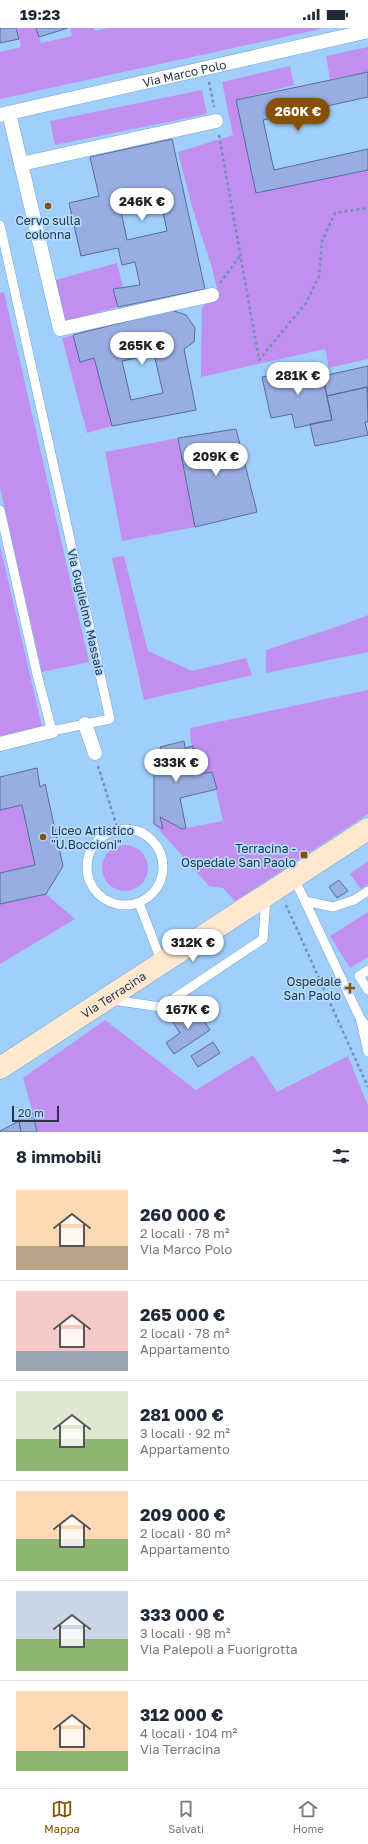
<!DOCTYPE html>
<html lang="it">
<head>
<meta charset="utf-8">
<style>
  :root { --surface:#fff; --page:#f2f2f3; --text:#1f2937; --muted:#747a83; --line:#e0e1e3; --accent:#885100 }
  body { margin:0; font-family:"Golos Text",sans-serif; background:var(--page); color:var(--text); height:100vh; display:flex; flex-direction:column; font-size:15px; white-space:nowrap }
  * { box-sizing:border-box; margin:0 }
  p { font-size:13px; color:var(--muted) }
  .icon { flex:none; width:22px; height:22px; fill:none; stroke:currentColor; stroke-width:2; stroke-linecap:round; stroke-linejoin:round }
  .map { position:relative; height:1104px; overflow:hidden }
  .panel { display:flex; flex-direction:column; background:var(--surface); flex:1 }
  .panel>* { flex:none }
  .scale { position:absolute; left:12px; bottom:10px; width:47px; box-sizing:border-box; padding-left:4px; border:2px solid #243748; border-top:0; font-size:11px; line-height:14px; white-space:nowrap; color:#243748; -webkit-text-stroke:3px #b5dbff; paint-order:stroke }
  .price { position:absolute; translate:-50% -34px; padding:0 9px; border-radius:14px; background:#fff; color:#222; font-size:13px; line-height:26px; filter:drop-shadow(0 1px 2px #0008) }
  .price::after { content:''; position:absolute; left:50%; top:24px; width:12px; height:9px; margin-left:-6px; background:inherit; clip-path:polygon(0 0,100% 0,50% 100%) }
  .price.current { background:var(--accent); color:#fff }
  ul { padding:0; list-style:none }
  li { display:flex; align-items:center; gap:12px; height:100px; padding:0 16px }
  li+li { border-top:1px solid var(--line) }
  li span { display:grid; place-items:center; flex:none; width:112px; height:80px; border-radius:0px; color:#555 }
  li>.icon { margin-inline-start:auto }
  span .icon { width:48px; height:48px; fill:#fffc; stroke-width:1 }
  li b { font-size:17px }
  h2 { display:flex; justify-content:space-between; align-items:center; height:48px; padding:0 16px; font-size:17px }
  .status { display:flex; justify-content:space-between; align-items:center; height:28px; padding:0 20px; background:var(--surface); direction:ltr }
  .status svg { height:11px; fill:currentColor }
  .tab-bar { display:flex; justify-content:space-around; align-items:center; height:56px; border-top:1px solid var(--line); background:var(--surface); font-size:11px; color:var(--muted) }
  .tab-bar a { display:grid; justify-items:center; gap:2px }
  .tab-bar .current { color:var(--accent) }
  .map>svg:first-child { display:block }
  .green { fill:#c18ff0 }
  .building { fill:#98aee2; stroke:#576b9b; fill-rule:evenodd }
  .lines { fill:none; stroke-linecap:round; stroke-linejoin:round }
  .service-casing { stroke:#76a4ce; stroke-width:10 }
  .pedestrian-casing { stroke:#76a4ce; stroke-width:15 }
  .secondary-casing { stroke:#76a4ce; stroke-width:23 }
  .path { stroke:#6e92b4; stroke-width:2.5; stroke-dasharray:3 3; stroke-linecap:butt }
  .service { stroke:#fff; stroke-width:9 }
  .pedestrian { stroke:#fff; stroke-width:14 }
  .secondary { stroke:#ffe8d0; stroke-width:22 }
  .poi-dot { fill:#885100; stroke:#b5dbff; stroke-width:1.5 }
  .labels { text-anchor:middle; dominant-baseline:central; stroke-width:3.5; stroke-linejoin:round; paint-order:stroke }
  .street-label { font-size:12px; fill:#243748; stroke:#b5dbff }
  .poi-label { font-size:12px; fill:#243748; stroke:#b5dbff; text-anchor:end }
</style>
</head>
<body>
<div class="status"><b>19:23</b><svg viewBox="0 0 49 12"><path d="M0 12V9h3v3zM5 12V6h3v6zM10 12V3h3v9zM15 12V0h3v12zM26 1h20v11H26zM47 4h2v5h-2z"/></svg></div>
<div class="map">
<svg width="368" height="1104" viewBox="0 0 368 1104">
  <rect width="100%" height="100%" fill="#a0cffb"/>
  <path class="green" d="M17 0H36L41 15 72 8 70 0H94L95 3 109 0H325L0 71V24L21 19Z
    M368 19V44L330 51 326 28Z
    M290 38 294 57 236 72 256 165 368 142V331L329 340 325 321 201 349 202 280 217 260 211 236 193 182 178 124 233 107 222 54Z
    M202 62 207 86 55 117 50 93Z
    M117 235 123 259 113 261 118 279 63 294 52 253Z
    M4 264 89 634 42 644 0 460V265Z
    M73 307 81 334 94 330 112 398 87 405 62 310Z
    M178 410 195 499 122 513 105 424Z
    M0 517 42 699 0 708Z
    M124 528 148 623 192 643 246 630 252 647 144 672 112 530Z
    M368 587V624L266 645V622L342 597Z
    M368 662V786L235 873 223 860 209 858 154 796 160 789 186 800 223 793 212 744 190 747 187 732 195 729 191 715 190 700Z
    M22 777 35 837 0 845V782Z
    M102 840a23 23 0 1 1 46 0a23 23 0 1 1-46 0Z
    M368 833V856L361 861 350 846Z
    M46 866 75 891 0 936V876Z
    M368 884V929L350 940 330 908Z
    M105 992 196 1062 253 1027 277 1064 348 1028 368 1078V1104H37L33 1085 23 1050Z"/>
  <path class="building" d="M0 0H16L19 11 0 15Z
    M36 0H68L39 9Z
    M368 44V69L263 92 274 142 368 121V142L256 165 236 72Z
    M172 111 205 261 118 279 113 261 140 257 135 234 122 237 118 220 81 228 69 175 99 168 90 129ZM159 165 167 203 127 212 119 174Z
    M171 282 186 287 195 300 194 314 184 321 196 382 112 398 94 330 80 334 73 307ZM154 326 163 365 131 372 122 333Z
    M320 337 332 392 295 400 292 386 271 390 262 349Z
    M368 338V365L367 359 327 368 323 348Z
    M367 359 368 394H365L368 407 315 418 310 396 332 392 327 368Z
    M236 401 257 484 195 499 178 410Z
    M184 713 185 720 193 718 195 730 187 732 190 747 212 744 217 761 180 770 186 800 182 801 160 789 163 801 154 796V728H162L160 719Z
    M37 740 40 759 45 756 63 838 46 866 0 876V845L35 837 22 777 0 782V749Z
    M339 852 348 863 337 870 329 859Z
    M194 978 210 1002 174 1026 166 1015 180 1005 172 993Z
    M213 1014 220 1025 198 1039 191 1028Z
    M33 1085 37 1104H21L18 1087Z
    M19 1093 21 1104H0V1103Z"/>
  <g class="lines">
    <defs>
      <path id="service" d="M0 197 110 691 52 703 37 646 0 482
        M87 839a38 38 0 1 1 76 0a38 38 0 1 1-76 0Z
        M294 850 360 990 368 1001
        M305 873 333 879 354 872 368 863
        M139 875 162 935
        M368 942 359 948 368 962
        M112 972 161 979 263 911 266 870
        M361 993 368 1024"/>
      <g id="pedestrian">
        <path d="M9 85 60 301 212 267"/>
        <path id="s1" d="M0 87 368 3"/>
        <path d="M21 136 216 93"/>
        <path d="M85 696 95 725"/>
        <path d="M0 716 52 703"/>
      </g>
      <g id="secondary">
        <path id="s2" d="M0 1040 368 801"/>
      </g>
    </defs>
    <use href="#service" class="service-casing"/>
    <use href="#pedestrian" class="pedestrian-casing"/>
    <use href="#secondary" class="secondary-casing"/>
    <path class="path" d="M209 54 214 79
      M219 107 259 332 306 275 319 248 322 213 335 185 368 180
      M220 255 240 228
      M98 738 118 802
      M286 877 368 1059"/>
    <use href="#service" class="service"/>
    <use href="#pedestrian" class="pedestrian"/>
    <use href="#secondary" class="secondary"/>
  </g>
  <g class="poi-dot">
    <circle cx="48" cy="178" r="4"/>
    <circle cx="43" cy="809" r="4"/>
    <rect x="300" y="823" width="8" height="8" rx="2"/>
    <path d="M348 954h4v4h4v4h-4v4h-4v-4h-4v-4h4z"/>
  </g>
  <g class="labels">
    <g class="street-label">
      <text stroke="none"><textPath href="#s1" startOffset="189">Via Marco Polo</textPath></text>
      <text transform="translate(86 584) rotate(77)">Via Guglielmo Massaia</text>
      <text stroke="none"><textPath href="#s2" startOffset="135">Via Terracina</textPath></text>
    </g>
    <g class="poi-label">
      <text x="48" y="192" text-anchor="middle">Cervo sulla<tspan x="48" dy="14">colonna</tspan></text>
      <text x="51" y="802" text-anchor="start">Liceo Artistico<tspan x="51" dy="14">"U.Boccioni"</tspan></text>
      <text x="296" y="820">Terracina -<tspan x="296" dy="14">Ospedale San Paolo</tspan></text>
      <text x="341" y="953">Ospedale<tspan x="341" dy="14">San Paolo</tspan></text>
    </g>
  </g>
</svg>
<div class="scale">20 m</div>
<b class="price current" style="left:298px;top:104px">260K €</b>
<b class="price" style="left:142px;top:194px">246K €</b>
<b class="price" style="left:142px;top:338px">265K €</b>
<b class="price" style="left:298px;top:368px">281K €</b>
<b class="price" style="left:216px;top:449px">209K €</b>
<b class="price" style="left:176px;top:755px">333K €</b>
<b class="price" style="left:193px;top:935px">312K €</b>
<b class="price" style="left:188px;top:1002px">167K €</b>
</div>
<section class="panel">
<h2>8 immobili<svg class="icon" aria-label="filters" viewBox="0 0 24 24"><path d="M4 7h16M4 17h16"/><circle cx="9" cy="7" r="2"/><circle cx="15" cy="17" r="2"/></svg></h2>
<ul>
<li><span style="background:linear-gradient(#ffd9b3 70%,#b9a48a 0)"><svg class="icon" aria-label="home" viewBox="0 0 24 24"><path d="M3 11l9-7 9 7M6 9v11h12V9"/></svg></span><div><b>260 000 €</b><p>2 locali · 78 m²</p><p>Via Marco Polo</p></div></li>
<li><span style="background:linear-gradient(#f6c9c9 75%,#9aa5b1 0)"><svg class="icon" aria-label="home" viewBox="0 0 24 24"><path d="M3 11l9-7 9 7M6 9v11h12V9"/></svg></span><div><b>265 000 €</b><p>2 locali · 78 m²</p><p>Appartamento</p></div></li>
<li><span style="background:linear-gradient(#dfe7d0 60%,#8fb573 0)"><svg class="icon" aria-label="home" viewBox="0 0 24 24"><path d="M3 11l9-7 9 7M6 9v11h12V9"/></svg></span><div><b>281 000 €</b><p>3 locali · 92 m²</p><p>Appartamento</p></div></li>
<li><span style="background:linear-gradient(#ffd9b3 60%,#8fb573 0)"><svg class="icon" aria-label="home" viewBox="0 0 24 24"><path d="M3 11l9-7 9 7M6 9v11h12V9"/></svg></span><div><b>209 000 €</b><p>2 locali · 80 m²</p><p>Appartamento</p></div></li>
<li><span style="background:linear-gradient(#c9d6e8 60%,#8fb573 0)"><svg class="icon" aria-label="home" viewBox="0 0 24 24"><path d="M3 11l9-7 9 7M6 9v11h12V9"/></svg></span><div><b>333 000 €</b><p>3 locali · 98 m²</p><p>Via Palepoli a Fuorigrotta</p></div></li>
<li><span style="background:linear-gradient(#ffd9b3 75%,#8fb573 0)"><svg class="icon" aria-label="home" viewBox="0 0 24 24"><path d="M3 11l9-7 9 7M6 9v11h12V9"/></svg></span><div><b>312 000 €</b><p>4 locali · 104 m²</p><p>Via Terracina</p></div></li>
</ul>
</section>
<nav class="tab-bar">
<a class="current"><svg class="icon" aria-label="map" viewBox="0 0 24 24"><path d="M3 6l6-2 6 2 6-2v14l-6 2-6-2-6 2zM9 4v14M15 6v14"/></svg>Mappa</a>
<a><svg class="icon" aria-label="saved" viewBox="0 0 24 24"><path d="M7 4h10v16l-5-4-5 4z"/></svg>Salvati</a>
<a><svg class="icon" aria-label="home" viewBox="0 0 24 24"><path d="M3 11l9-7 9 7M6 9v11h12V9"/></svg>Home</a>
</nav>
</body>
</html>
